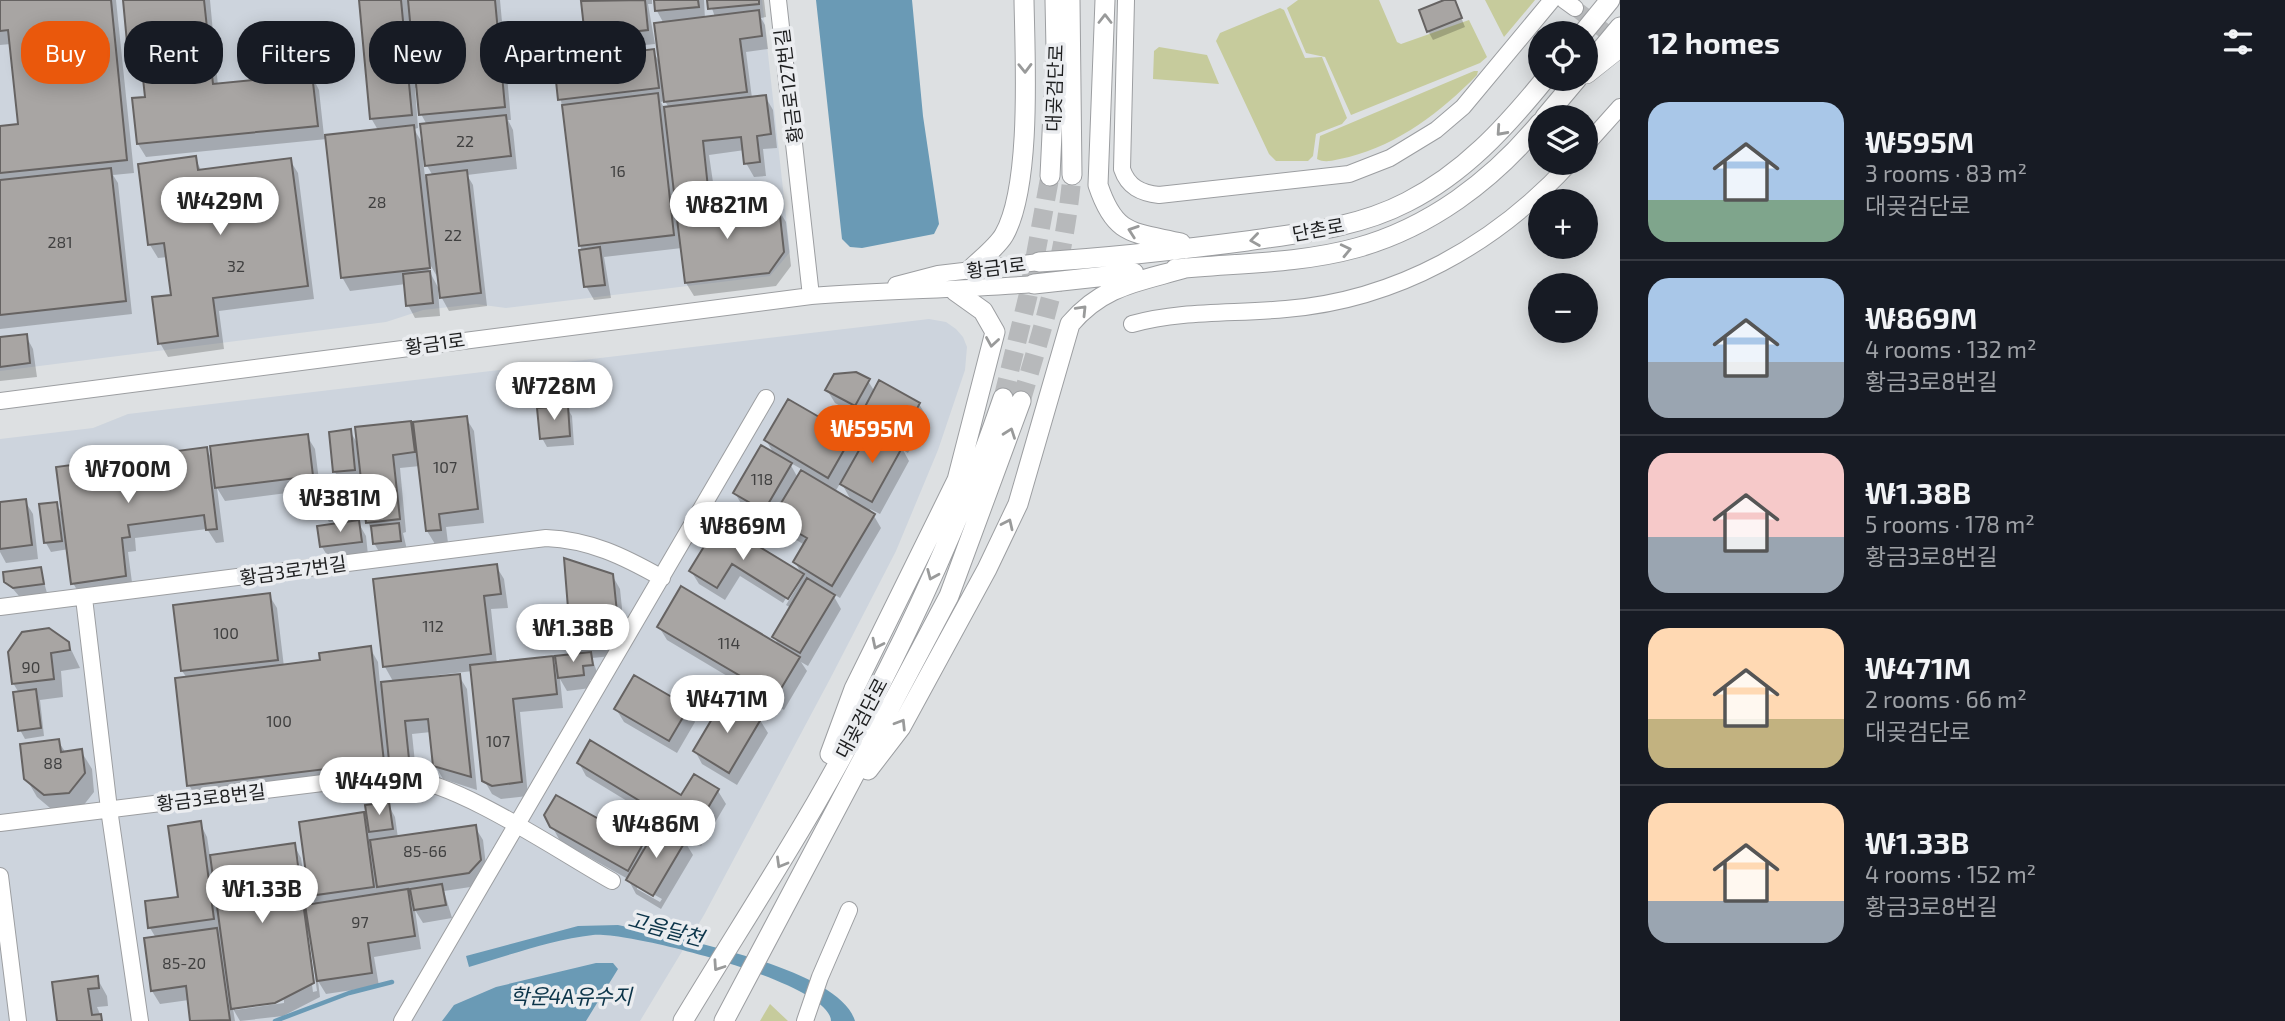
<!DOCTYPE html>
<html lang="en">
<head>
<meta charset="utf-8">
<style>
  :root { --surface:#171b24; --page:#242831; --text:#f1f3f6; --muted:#9ea1a6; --line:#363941; --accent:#ea580c }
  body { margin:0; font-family:"Exo 2","Noto Sans KR",sans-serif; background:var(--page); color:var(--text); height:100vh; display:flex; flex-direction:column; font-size:26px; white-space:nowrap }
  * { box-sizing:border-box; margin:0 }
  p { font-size:23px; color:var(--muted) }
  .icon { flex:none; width:38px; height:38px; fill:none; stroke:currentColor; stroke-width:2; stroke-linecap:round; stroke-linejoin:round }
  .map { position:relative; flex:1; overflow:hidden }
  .details { display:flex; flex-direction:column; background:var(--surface); width:665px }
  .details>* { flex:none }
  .hud { position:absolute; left:21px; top:21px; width:665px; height:63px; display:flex; gap:14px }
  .controls { position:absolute; left:1528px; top:21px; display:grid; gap:14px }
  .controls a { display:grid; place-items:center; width:70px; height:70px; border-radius:50%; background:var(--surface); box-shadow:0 4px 18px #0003; font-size:35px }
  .price { position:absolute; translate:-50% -60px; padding:0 16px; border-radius:24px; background:#fff; color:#222; font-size:23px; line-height:46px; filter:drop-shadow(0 2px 4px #0008) }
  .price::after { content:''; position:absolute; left:50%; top:42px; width:21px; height:16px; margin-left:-10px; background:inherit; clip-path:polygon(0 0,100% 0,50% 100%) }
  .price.active { background:var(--accent); color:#fff }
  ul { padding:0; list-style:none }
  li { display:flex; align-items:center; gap:21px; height:175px; padding:0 28px }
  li+li { border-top:2px solid var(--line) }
  li span { display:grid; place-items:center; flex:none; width:196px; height:140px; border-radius:21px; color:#555 }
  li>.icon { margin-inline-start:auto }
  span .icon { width:84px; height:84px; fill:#fffc; stroke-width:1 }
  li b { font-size:30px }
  h2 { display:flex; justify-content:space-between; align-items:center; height:84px; padding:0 28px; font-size:30px }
  .pill { padding:0 24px; border-radius:28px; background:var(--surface); box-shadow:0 4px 18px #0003; font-size:24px; line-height:63px }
  .pill.active { background:var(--accent); color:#fff }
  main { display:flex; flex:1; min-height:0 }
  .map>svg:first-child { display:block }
  .built { fill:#cdd4dd }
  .green { fill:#c6cb9c }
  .water { fill:#6a9ab5 }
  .shadow { fill:#0003; fill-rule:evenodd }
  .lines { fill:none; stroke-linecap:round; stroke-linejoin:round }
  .stream { stroke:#6a9ab5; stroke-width:4.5 }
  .building { fill:#a8a5a3; stroke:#666362; stroke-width:2 }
  .minor-tunnel { stroke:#b7b9bb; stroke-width:16; stroke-dasharray:16 8; stroke-linecap:butt }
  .major-tunnel { stroke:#b7b9bb; stroke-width:19; stroke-dasharray:19 10; stroke-linecap:butt }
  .minor-casing { stroke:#9c9ea1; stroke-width:18 }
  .major-casing { stroke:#9c9ea1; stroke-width:21 }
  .highway-casing { stroke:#9c9ea1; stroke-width:24 }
  .minor { stroke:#fff; stroke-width:16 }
  .major { stroke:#fff; stroke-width:19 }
  .highway { stroke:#fff; stroke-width:23 }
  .oneway { stroke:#999a9a }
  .labels { text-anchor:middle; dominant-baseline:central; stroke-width:7; stroke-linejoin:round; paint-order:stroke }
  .number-label { font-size:16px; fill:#404040 }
  .street-label { font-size:19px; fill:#1d1e1f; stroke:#ebedf0 }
  .water-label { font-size:21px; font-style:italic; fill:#0b3449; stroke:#ebedf0 }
</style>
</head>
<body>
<main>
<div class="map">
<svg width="1620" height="1021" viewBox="0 0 1620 1021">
  <rect width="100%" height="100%" fill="#dde0e2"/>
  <path class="built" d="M0 0H762L790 252 770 276 506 308 476 304 423 310 386 322 0 371Z
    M929 319 946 322 956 329 963 337 967 347 965 370 938 450 896 551 830 679 704 915 640 1021H0V439L93 428 128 414Z"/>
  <path class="green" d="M1298 0H1379L1397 42 1401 44 1469 20 1487 57 1480 63 1351 115 1325 57 1306 53 1287 8Z
    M1485 0H1535L1504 37Z
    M1280 8 1284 10 1305 58 1322 57 1347 118 1342 124 1316 134 1313 156 1308 161H1276L1269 154 1216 41 1220 33Z
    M1159 47 1207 55 1219 84 1153 79 1154 51Z
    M1474 71H1478L1477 75C1441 112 1399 144 1349 157 1338 159 1326 164 1317 159L1320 136Z
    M770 1004 788 1021H760Z"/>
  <path class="water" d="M816 0H912L923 116 939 224 934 234 862 248 850 247 842 239Z
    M618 925C670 937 839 967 855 1021H831C831 983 629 931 593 935 551 940 510 955 469 967L466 956 578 926Z
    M596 963H613L618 969 586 1021H442L454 1005 496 987Z"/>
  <path class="shadow" d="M0 0H116L134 173 113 175 118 183 132 314 0 329V128L20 126 11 44 0 45Z
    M125 0H210L218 86 312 76 319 90 324 136 378 130 371 118 360 0H500L511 120H508L513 130 517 169 467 175 473 185 487 306 449 311 438 291 440 316 415 318 408 305 406 284 350 291 342 277 327 139 146 157 138 144 147 99 144 65 138 66 130 52ZM418 87 421 114 427 125 424 146 414 129 418 128 415 88ZM423 159 433 176 425 177ZM427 259 439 280 441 293 424 261Z
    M604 0H652V4H648L655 44 595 50 587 37 583 2Z
    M656 0H704L705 19 715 17 709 0H764L766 17 761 18 765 25 768 49 746 52 752 98 765 96 773 110 777 148 763 149 766 176 754 177 746 163 745 150 709 155 718 216 778 209 786 222 791 266 776 286 694 296 686 283 682 248 604 257 611 298 594 300 586 286 556 63 653 51 661 65 664 24 657 11ZM665 101 669 108H664L661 102Z
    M1449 0H1454L1465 27 1433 40 1428 31Z
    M195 158 202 172 290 160 298 173 314 299 219 311 224 349 168 357 160 343 173 297 168 257 158 258 150 245Z
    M26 336 33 349 37 377 0 381V339Z
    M868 381 875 392 919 404 927 417 908 453 903 450 909 461 880 514 870 509 881 528 840 598 832 593 841 609 808 666 801 662 807 671 784 710 667 640 659 627 779 646 774 637 791 608 786 605 802 579H798L783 603 740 576 725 600 699 584 691 571 720 524 802 575 795 562 805 545 782 532 775 519 772 523 743 507 735 493 775 456 766 440 789 401 851 438 860 453 871 433 860 417 835 403 827 390ZM789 462 803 470 798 478ZM841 482 852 502 835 492Z
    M567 408 572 416 574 445 547 447 542 438Z
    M466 418 474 431 484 523 446 527 448 543 435 544 427 531 420 466 400 468 406 532 403 533 408 554 382 557 374 543 367 517 329 522 321 509 318 489 225 501 217 488 224 542 216 543 207 529 135 538 136 551 128 552 133 590 81 597 73 583 69 549 51 552 46 543 41 505 56 504 65 518 206 449 214 462 307 436 315 449 320 488 342 485 335 472 350 431 360 448 410 422 416 433ZM363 483 365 502 355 484Z
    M25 501 33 514 38 559 6 563 0 552V504Z
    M358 522 366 536 368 555 330 560 322 547Z
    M496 566 504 579 508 608 491 609 497 664 552 658 558 670 579 655 573 645 612 575 620 589 625 637 612 656 592 658 599 678 590 680 591 688 567 691 560 679 563 708 520 712 528 796 501 799 492 794 484 780 473 671 429 676 430 679 459 676 467 689 477 790 443 779 435 765 431 732 412 734 416 772 398 774 389 758 391 776 197 799 189 785 187 678 182 671 269 595 277 608 284 667 322 662 370 648 378 662 380 684 394 683 385 667Z
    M40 568 47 593 19 596 6 581Z
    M68 643 80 668 61 671 63 697 40 700 44 736 25 739 20 730 19 693 13 683 10 653Z
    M687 708 695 722 677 753 624 722 616 709Z
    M760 720 768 733 737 785 702 764 695 751Z
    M58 741 66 753 81 751 92 769 94 792 79 811 56 813 37 797 26 778Z
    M579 763 682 797 718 791 726 804 701 846 586 776Z
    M388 804 395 817 398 838 475 827 483 840 487 874 477 886 444 891 452 918 423 923 415 910 421 949 374 957 379 986 326 994 318 981 320 997 283 1016 240 1021 233 1009 235 1021H192L189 1000 160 1004 152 991 145 939 156 938 150 928 180 898 200 823 207 837 210 856 294 845 301 858 308 907 316 905 310 895 363 814 370 825ZM295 857H298L317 991 313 992ZM284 1000V1003L235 1010V1006Z
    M546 815 641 846 645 852 685 842 693 855 661 909 636 894 628 879 560 841ZM637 885 662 899 660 902 637 889Z
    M97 978 107 996 108 1006 97 1007 103 1021H59Z"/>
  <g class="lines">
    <path class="stream" d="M275 1021 349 993 392 982"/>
  </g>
  <path class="building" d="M0 0H111L127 160 0 173V126L18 124 8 30 0 31Z
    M123 0H204L213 84 312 74 318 126 137 144 132 98 145 97 140 51 128 53Z
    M359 0H401L412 115 370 119Z
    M408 0H495L505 107 419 115Z
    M645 0 648 30 585 37 581 1Z
    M654 0H698L699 7 655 11Z
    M707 0H759V4L708 9Z
    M1444 0H1455L1462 18 1427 32 1419 10Z
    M759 10 762 36 740 39 747 92 664 102 654 23Z
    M654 49 659 88 558 100 554 62Z
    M658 93 674 235 579 246 562 105Z
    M766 95 771 134 757 136 760 162 744 164 741 137 703 141 709 197 675 201 664 107Z
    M506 115 511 156 425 166 420 124Z
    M414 125 430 268 341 278 325 135Z
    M196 156 198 170 291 158 308 286 213 298 218 336 158 344 152 297 171 295 164 243 148 245 138 164Z
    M111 168 126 301 0 315V180Z
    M467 170 481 293 440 298 426 175Z
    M711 198 713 215 779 207 784 252 769 273 685 283 675 203Z
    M600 247 605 285 584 287 579 250Z
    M430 271 433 303 406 306 403 274Z
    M27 334 30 363 0 367V337Z
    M856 372 870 379 855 406 825 390 834 374Z
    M879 380 920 403 900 440 859 418Z
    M788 399 852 436 828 478 764 440Z
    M568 406 570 436 540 439 537 408Z
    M467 416 478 509 439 514 441 530 426 531 413 422Z
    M411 421 415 452 393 455 400 519 366 523 355 427Z
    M351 429 355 470 333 472 329 432Z
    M871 429 903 446 872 502 840 484Z
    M308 434 313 476 215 488 210 446Z
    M761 445 792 463 764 511 733 493Z
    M207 447 217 529 206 530 204 515 128 525 130 537 122 538 126 576 71 584 56 467Z
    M801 470 875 514 832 586 793 562 807 538 772 518Z
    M356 481 359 504 319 509 316 487Z
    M26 499 32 545 0 549V502Z
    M57 502 62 541 44 543 39 504Z
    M359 520 362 542 320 547 317 526Z
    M719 522 804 574 788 599 732 564 717 588 689 571Z
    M399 523 401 541 373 544 371 526Z
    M564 558 613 574 618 622 604 643 571 646Z
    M497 564 501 594 484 596 491 654 383 667 373 579Z
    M41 567 44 584 13 588 4 582 3 572Z
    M807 578 835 595 800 653 772 637Z
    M681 586 800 657 776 697 657 627Z
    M270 593 278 660 181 671 173 605Z
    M49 628 69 642 70 650 51 653 54 679 12 684 8 652 22 632Z
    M371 646 384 762 187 786 175 678 320 660 319 653Z
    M591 652 593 665 583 666 584 675 558 678 555 656Z
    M553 656 557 694 513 699 522 782 492 786 482 781 470 665Z
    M460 674 471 777 433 766 428 719 405 721 409 759 389 761 381 682Z
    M634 675 689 707 669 741 614 709Z
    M36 689 41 728 18 731 13 692Z
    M725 697 761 719 729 773 693 751Z
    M59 739 61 752 82 749 85 773 69 793 44 795 24 779 20 744Z
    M590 740 681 795 694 774 719 789 693 833 577 763Z
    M556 795 643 844 628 871 550 827 544 815Z
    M389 802 393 829 369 832 365 805Z
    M364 812 374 887 309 896 299 822Z
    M201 821 214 919 148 928 145 901 178 897 168 826Z
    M659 824 686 840 653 896 626 880Z
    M476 825 481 860 469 873 377 887 370 840Z
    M295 843 314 983 275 1003 231 1009 210 855Z
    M442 884 446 905 414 910 410 889Z
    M408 889 415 936 368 943 372 973 317 981 305 905Z
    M217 928 230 1020 190 1021 186 986 151 991 144 938Z
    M98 976 99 988 88 989 92 1015 101 1014 102 1021H57L52 982Z"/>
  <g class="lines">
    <path class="minor-tunnel" d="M1575 8 1620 43"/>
    <path class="major-tunnel" d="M1003 398 1028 296 1050 176
      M1021 401C1044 324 1065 256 1072 175"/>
    <defs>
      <path id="minor" d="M778 0 811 296
        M1126 0 1122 169C1128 187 1141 193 1159 195L1349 174 1390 158 1436 130 1463 107 1552 0
        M1564 0 1575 8
        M1586 145 1620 107
        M896 285 938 274 1039 262
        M1132 324C1182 310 1235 314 1286 309 1397 300 1496 244 1570 163
        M0 401 811 296C885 290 960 290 1034 284
        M84 598 109 809 140 1021
        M0 607 546 538C590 540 623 556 662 578
        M0 823 355 779C371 779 388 777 404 778 460 783 560 852 612 881
        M0 876 18 1021
        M402 1021 766 398
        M805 1021 820 977 849 910"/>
      <path id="major" d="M1070 0 1072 175
        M1105 0 1098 185C1115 236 1132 232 1181 243
        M1583 33 1610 0
        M1595 57 1620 27
        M1545 117 1577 79
        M1050 176 1056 49 1055 0
        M1039 262C1108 258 1178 250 1247 241 1301 233 1357 228 1407 202 1464 173 1505 128 1545 79
        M1175 269C1234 263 1298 264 1356 248 1429 228 1492 181 1540 123
        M970 270C981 259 997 247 1004 235 1032 186 1025 58 1024 0
        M1034 284 1134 273
        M830 754 854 689 957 480 995 332 983 311 955 291
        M868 770 901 727 987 569 1018 504 1070 324C1103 285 1138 282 1186 268
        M683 1021C727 948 773 877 816 803 890 674 955 539 1003 398
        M724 1021 949 596 1021 401"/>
      <path id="highway" d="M1586 72 1620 45"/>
    </defs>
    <use href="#minor" class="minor-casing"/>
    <use href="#major" class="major-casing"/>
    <use href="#highway" class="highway-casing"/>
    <use href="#minor" class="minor"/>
    <use href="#major" class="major"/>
    <use href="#highway" class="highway"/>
  </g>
  <defs><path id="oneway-chevron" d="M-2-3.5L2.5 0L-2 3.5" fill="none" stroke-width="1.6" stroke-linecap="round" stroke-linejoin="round" transform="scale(1.75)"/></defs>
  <g class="oneway">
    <use href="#oneway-chevron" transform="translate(1105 19) rotate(-90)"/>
    <use href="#oneway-chevron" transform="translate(1025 68) rotate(89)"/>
    <use href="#oneway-chevron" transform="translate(1501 131) rotate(132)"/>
    <use href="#oneway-chevron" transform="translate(1133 231) rotate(-161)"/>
    <use href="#oneway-chevron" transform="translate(1255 240) rotate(172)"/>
    <use href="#oneway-chevron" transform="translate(1346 250) rotate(-13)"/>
    <use href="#oneway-chevron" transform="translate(1082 310) rotate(-46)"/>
    <use href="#oneway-chevron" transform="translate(992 342) rotate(99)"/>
    <use href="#oneway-chevron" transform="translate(1010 433) rotate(-70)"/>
    <use href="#oneway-chevron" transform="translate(1008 524) rotate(-65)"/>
    <use href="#oneway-chevron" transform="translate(932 575) rotate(113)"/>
    <use href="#oneway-chevron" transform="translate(877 644) rotate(116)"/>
    <use href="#oneway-chevron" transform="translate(901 724) rotate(-58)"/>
    <use href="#oneway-chevron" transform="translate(781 863) rotate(120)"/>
    <use href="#oneway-chevron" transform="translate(718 966) rotate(124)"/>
  </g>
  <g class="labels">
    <g class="number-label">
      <text x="465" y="140">22</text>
      <text x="618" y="170">16</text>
      <text x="377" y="201">28</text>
      <text x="453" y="234">22</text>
      <text x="60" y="241">281</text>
      <text x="236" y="265">32</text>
      <text x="445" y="466">107</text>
      <text x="762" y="478">118</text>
      <text x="433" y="625">112</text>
      <text x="226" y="632">100</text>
      <text x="729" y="642">114</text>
      <text x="31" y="666">90</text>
      <text x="279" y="720">100</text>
      <text x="498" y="740">107</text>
      <text x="53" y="762">88</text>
      <text x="425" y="850">85-66</text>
      <text x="360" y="921">97</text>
      <text x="184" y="962">85-20</text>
    </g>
    <g class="street-label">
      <text transform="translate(788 86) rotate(-97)">황금로127번길</text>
      <text transform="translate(1054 88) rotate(-88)">대곶검단로</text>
      <text transform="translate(1318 229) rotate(-10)">단촌로</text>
      <text transform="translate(996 267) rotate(-7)">황금1로</text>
      <text transform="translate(435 343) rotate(-8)">황금1로</text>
      <text transform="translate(293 570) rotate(-8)">황금3로7번길</text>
      <text transform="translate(861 718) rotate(-62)">대곶검단로</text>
      <text transform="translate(211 797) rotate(-7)">황금3로8번길</text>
    </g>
    <g class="water-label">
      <text transform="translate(666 928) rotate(15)">고음달천</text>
      <text x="571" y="995">학운4A유수지</text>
    </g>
  </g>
</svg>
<div class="controls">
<a><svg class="icon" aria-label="locate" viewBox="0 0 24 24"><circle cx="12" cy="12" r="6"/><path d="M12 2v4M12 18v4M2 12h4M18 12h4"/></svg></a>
<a><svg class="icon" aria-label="layers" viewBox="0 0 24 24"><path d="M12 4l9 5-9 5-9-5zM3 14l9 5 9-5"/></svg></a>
<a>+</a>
<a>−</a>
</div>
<b class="price" style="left:220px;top:237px">₩429M</b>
<b class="price" style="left:727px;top:241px">₩821M</b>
<b class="price" style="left:554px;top:422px">₩728M</b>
<b class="price active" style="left:872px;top:465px">₩595M</b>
<b class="price" style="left:128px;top:505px">₩700M</b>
<b class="price" style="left:340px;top:534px">₩381M</b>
<b class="price" style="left:743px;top:562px">₩869M</b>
<b class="price" style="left:573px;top:664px">₩1.38B</b>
<b class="price" style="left:727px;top:735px">₩471M</b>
<b class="price" style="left:379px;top:817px">₩449M</b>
<b class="price" style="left:656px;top:860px">₩486M</b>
<b class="price" style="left:262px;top:925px">₩1.33B</b>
<div class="hud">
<a class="pill active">Buy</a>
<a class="pill">Rent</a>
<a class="pill">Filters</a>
<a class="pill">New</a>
<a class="pill">Apartment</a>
</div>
</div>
<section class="details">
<h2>12 homes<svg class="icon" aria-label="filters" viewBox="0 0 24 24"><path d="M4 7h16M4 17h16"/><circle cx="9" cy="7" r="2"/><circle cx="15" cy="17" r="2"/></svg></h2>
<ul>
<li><span style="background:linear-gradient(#a9c7e8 70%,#7fa58c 0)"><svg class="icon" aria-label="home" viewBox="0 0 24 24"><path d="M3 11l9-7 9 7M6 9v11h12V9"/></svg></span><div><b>₩595M</b><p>3 rooms · 83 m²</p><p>대곶검단로</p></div></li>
<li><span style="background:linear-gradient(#a9c7e8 60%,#9aa5b1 0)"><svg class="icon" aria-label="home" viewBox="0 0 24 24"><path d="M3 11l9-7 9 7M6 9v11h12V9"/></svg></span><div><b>₩869M</b><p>4 rooms · 132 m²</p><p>황금3로8번길</p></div></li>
<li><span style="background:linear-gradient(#f6c9c9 60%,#9aa5b1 0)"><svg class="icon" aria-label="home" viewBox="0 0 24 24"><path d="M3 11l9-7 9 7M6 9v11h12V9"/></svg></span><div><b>₩1.38B</b><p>5 rooms · 178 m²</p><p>황금3로8번길</p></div></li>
<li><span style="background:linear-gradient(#ffd9b3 65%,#c2b280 0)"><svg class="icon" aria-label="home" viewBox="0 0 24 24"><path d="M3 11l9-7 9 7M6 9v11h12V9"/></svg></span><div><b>₩471M</b><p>2 rooms · 66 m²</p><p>대곶검단로</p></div></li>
<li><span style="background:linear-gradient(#ffd9b3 70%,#9aa5b1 0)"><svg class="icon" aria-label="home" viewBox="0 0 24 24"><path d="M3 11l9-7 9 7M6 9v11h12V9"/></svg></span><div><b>₩1.33B</b><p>4 rooms · 152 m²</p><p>황금3로8번길</p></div></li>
</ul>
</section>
</main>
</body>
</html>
